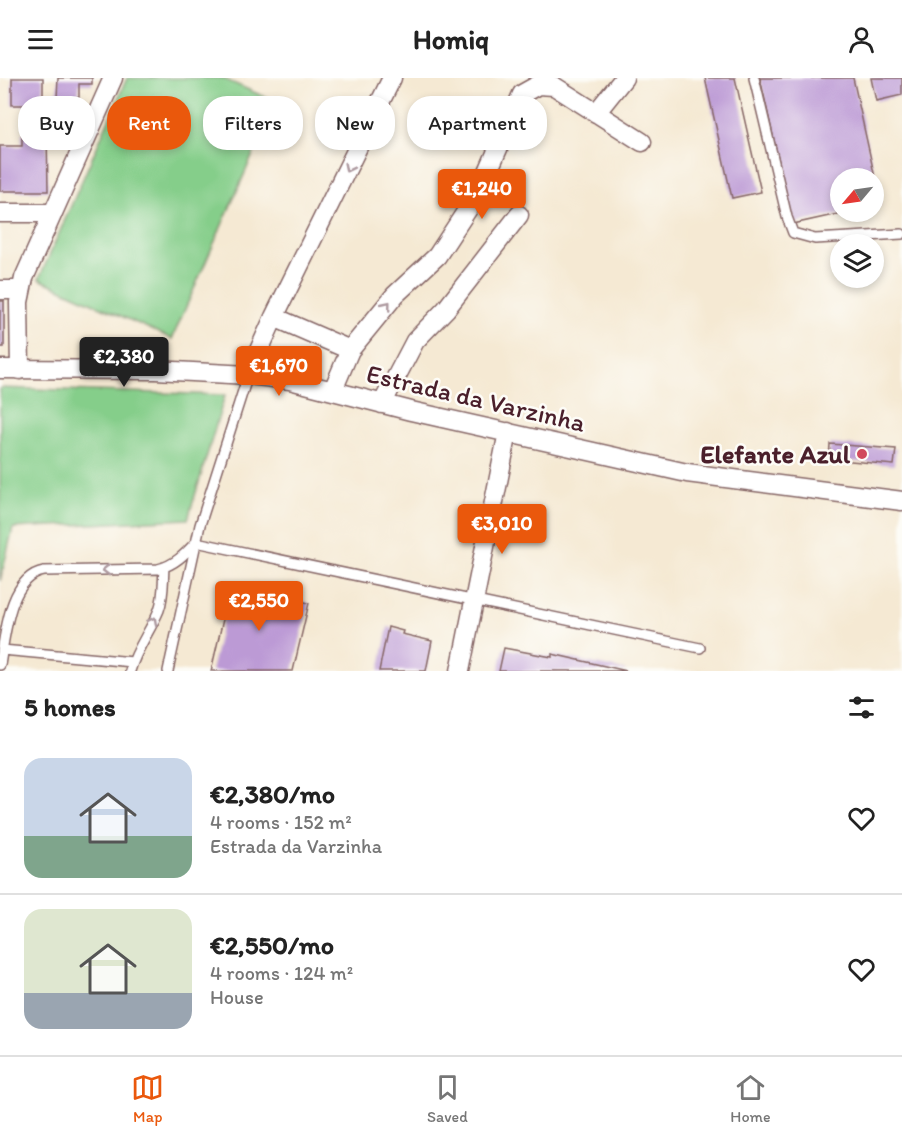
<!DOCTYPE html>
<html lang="en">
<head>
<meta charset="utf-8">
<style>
  :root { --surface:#fff; --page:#f2f2f2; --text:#222; --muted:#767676; --line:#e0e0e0; --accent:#ea580c }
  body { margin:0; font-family:Itim,sans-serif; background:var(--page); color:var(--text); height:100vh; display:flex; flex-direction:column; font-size:22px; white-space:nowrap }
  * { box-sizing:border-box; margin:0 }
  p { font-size:20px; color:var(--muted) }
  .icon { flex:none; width:33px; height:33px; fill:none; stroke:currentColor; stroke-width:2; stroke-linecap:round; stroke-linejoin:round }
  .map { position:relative; height:593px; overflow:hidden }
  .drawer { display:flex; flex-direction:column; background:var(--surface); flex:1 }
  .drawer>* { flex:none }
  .banner { position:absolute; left:18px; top:18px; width:600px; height:54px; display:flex; gap:12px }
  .needle { width:39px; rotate:241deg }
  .fabs { position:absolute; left:830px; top:90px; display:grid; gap:12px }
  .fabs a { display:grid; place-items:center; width:54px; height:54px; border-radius:50%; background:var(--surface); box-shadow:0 3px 9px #0003; font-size:30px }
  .price { position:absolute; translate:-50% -51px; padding:0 14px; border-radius:6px; background:var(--accent); color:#fff; font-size:20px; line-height:39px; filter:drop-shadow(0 2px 3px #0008) }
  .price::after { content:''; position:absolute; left:50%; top:36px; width:18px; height:14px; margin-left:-9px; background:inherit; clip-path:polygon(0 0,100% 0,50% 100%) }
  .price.active { background:#222; color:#fff }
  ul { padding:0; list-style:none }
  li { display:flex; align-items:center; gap:18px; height:150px; padding:0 24px }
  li+li { border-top:2px solid var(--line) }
  li span { display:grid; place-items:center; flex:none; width:168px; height:120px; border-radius:18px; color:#555 }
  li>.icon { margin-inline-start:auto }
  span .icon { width:72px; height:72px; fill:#fffc; stroke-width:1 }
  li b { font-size:26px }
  h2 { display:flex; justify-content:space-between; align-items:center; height:72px; padding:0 24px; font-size:26px }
  .chip { padding:0 21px; border-radius:24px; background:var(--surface); box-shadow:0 3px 9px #0003; font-size:21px; line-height:54px }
  .chip.active { background:var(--accent); color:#fff }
  header { display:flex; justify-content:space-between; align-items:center; height:78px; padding:0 24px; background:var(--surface); font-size:27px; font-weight:700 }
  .tabs { display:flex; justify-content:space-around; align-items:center; height:84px; border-top:2px solid var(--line); background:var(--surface); font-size:16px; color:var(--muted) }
  .tabs a { display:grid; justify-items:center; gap:3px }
  .tabs .active { color:var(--accent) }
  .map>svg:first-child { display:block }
  .green { fill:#85ce8a; stroke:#68765a; stroke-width:1.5 }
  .building { fill:#bc9ad5 }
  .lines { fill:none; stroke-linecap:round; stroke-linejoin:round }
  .lane-casing { stroke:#866666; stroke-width:12 }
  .street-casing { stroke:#866666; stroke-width:21 }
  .lane { stroke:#fff; stroke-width:9 }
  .street { stroke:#fff; stroke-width:18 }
  .oneway { stroke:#ae9aa0 }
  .poi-dot { fill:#d1495b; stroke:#fdfcf7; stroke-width:2 }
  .labels { text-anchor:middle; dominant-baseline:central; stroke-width:5; stroke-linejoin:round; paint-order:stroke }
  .street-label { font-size:26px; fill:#4a1f2b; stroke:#fdfcf7 }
  .poi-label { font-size:26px; font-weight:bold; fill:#4a1f2b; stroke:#fdfcf7; text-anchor:end }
</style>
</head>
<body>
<header><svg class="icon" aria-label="menu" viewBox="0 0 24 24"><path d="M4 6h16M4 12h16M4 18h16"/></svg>Homiq<svg class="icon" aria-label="person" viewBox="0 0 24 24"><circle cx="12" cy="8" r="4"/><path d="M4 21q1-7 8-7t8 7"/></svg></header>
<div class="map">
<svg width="902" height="593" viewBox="0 0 902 593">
  <rect width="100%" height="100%" fill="#fdfcf7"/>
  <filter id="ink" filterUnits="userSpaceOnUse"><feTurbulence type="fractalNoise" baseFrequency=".0167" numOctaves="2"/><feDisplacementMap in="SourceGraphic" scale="12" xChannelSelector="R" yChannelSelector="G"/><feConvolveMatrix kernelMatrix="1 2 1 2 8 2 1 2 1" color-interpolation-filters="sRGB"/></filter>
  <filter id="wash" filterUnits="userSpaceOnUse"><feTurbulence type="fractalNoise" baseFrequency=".008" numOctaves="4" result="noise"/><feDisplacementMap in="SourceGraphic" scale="24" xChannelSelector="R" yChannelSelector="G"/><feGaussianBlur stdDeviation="1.35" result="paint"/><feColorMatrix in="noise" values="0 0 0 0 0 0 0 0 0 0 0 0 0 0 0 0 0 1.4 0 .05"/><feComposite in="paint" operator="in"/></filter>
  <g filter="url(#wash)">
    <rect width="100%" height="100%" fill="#f5e9d3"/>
    <path class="green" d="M127 0H222L276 24 172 261 39 201Z
      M0 310 225 317 188 441 13 450 0 503Z"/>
    <g id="blocks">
      <path class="building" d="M12 0H43V27H12Z
        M58 0H92V6H79V20H57Z
        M705 0H735L761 114 732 120Z
        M760 0H853L881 127 873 129V100H840V134H847L793 146Z
        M871 0H902V17L876 23Z
        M22 55H47L48 113H0V68H22Z
        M0 223H4V269H0Z
        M830 366 896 371 894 387 829 381Z
        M231 507 309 525 293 593H211Z
        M388 549 403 553 402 556 432 563 426 593H379Z
        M504 570 552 579V576L627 593H499Z"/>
    </g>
  </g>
  <g filter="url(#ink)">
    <use href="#blocks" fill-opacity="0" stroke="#866666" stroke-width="1.5"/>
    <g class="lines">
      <defs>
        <path id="lane" d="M754 0 787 139 793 155 815 161 902 156
          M2 572 133 584
          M0 587C5 558 9 499 44 493L158 491C175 487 185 476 196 464L700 570
          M130 593C137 569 150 554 159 532 164 519 163 503 164 489
          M168 593 200 447 248 297"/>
        <path id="street" d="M596 35 624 0
          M0 135H53
          M0 212H20
          M274 239 392 0
          M350 272 395 217 437 178 479 114 522 16 538 7 554 8 642 64
          M0 291 156 292 248 297 290 302 411 333 687 395 902 423
          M20 292 19 224 24 200 113 0
          M248 297 274 239 350 272 333 312
          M382 326 415 263 446 231 519 137
          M460 593 508 354"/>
      </defs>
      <use href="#lane" class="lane-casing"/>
      <use href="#street" class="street-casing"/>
      <use href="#lane" class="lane"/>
      <use href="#street" class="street"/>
    </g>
    <defs><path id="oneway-chevron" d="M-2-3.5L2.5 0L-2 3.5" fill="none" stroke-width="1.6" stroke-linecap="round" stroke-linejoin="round" transform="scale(1.5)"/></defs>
    <g class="oneway">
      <use href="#oneway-chevron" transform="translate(348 90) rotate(116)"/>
      <use href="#oneway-chevron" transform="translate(387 227) rotate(-51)"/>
      <use href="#oneway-chevron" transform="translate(106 492) rotate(179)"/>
      <use href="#oneway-chevron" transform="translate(153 543) rotate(-61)"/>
    </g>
  </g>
  <circle class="poi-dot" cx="862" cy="376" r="6"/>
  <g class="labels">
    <g class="street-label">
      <text transform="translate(476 320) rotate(13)">Estrada da Varzinha</text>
    </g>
    <g class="poi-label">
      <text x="850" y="376">Elefante Azul</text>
    </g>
  </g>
</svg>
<div class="fabs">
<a><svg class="needle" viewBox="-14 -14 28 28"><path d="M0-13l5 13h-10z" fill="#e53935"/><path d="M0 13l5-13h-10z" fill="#767676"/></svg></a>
<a><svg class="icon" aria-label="layers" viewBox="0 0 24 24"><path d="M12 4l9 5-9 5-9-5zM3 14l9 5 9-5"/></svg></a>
</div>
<b class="price" style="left:482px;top:142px">€1,240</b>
<b class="price active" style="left:124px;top:310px">€2,380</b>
<b class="price" style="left:279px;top:319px">€1,670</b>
<b class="price" style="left:502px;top:477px">€3,010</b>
<b class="price" style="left:259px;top:554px">€2,550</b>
<div class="banner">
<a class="chip">Buy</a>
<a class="chip active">Rent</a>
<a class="chip">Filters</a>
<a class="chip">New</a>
<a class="chip">Apartment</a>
</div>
</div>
<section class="drawer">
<h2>5 homes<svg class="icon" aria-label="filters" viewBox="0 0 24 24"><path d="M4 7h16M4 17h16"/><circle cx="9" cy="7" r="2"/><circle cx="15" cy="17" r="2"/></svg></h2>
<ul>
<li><span style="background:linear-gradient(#c9d6e8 65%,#7fa58c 0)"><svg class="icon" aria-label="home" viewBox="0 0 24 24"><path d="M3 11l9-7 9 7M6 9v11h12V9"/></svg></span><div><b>€2,380/mo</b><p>4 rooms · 152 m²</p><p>Estrada da Varzinha</p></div><svg class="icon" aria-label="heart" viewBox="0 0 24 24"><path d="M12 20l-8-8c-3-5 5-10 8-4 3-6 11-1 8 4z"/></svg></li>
<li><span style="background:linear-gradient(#dfe7d0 70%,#9aa5b1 0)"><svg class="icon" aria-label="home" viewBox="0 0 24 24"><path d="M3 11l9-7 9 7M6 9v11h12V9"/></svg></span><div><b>€2,550/mo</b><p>4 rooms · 124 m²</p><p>House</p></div><svg class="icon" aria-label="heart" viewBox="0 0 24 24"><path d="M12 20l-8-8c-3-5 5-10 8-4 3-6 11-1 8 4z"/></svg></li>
</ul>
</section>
<nav class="tabs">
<a class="active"><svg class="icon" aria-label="map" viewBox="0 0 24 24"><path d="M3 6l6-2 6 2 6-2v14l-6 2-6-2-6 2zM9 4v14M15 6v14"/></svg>Map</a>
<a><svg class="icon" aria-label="saved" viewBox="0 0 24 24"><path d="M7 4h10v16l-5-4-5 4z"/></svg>Saved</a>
<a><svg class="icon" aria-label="home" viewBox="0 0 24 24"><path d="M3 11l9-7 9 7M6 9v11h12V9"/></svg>Home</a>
</nav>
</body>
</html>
